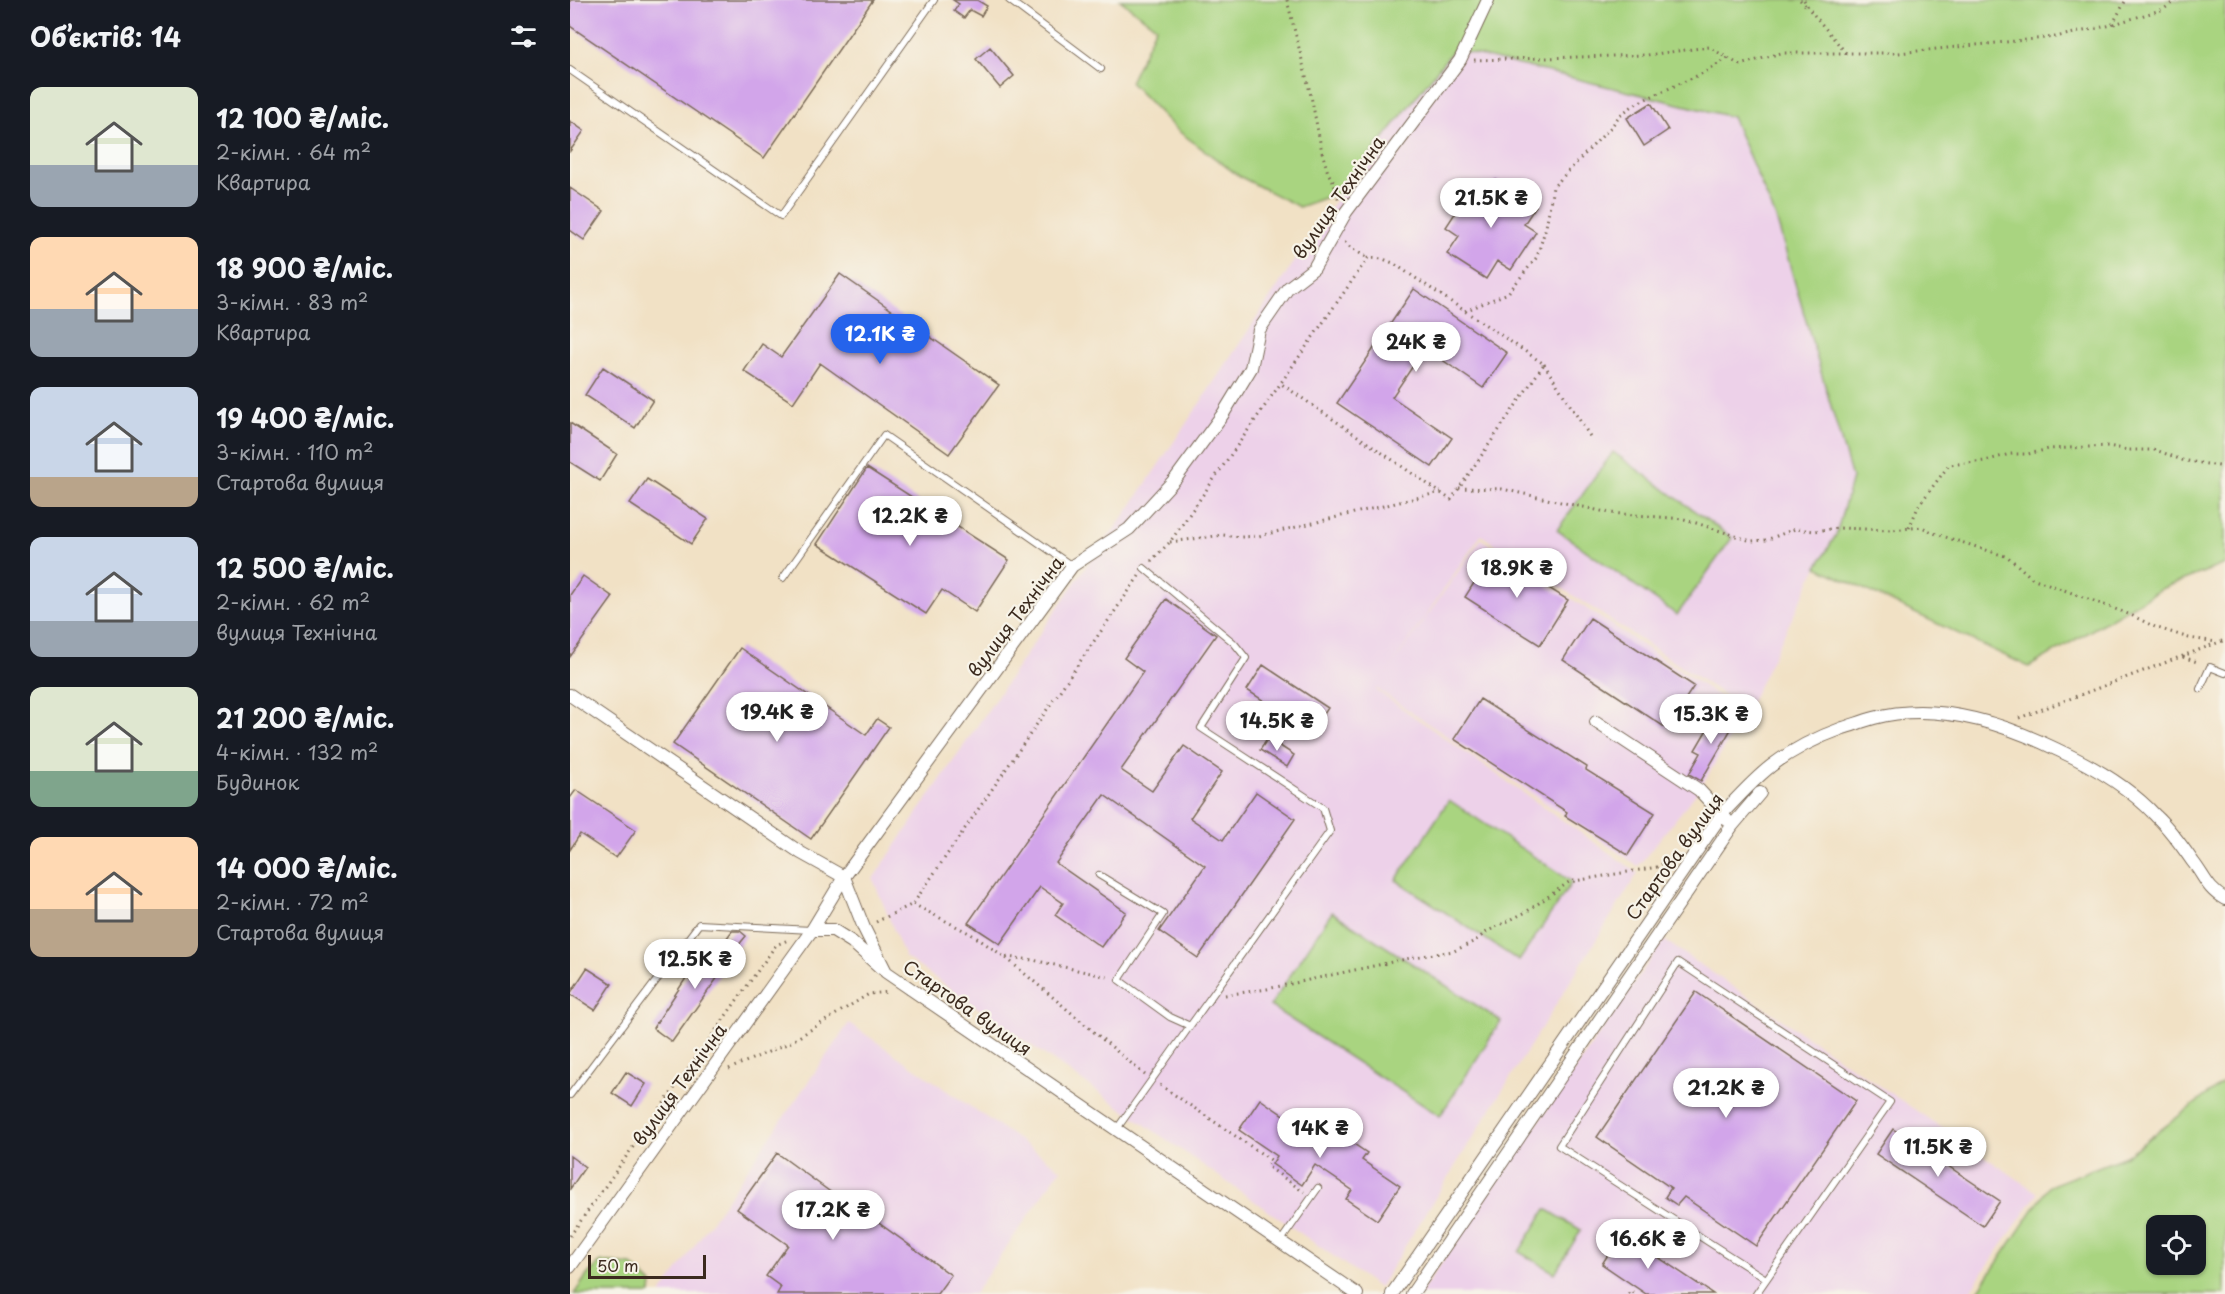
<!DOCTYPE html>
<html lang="uk">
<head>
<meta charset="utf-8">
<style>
  :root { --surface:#171b24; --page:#242831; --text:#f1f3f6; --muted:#9ea1a6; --accent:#2563eb }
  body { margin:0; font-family:"Playpen Sans",sans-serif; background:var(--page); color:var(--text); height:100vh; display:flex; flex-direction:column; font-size:22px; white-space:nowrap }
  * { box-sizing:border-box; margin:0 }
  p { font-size:20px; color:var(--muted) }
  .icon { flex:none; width:33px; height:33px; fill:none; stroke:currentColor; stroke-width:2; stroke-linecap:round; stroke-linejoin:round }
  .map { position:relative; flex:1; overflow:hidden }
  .sheet { display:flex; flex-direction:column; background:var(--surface); width:570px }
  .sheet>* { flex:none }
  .controls { position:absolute; left:1576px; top:1215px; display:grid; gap:12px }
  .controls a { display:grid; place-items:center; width:60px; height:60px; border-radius:12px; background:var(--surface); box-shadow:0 2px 4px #0004; font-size:30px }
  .scale { position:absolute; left:18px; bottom:15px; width:118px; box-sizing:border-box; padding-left:6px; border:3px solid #3b2a1e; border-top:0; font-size:16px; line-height:21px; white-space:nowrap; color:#3b2a1e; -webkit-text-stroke:4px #f7f3e8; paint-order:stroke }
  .price { position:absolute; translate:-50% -51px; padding:0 14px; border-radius:21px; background:#fff; color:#222; font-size:20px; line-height:39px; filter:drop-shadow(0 2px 3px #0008) }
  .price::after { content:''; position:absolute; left:50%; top:36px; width:18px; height:14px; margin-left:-9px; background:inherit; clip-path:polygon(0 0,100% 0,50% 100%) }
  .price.selected { background:var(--accent); color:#fff }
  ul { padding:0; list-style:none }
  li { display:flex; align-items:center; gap:18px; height:150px; padding:0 30px }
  li span { display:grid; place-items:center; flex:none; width:168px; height:120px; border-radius:12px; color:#555 }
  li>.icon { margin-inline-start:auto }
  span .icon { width:72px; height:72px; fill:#fffc; stroke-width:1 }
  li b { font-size:26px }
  h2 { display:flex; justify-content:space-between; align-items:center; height:72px; padding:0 30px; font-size:26px }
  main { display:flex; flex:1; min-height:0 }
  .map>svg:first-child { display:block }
  .built { fill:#edd1e9 }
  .green { fill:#a9d480; stroke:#727f4f; stroke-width:1.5; fill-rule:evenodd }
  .building { fill:#d2a5ea }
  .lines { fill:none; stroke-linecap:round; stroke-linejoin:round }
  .lane-casing { stroke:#7b6a58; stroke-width:8 }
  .street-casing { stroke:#7b6a58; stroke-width:14 }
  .path { stroke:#7b6a58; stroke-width:3; stroke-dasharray:1.5 4.5; stroke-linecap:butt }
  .lane { stroke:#fff; stroke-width:6 }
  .street { stroke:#fff; stroke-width:12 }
  .labels { text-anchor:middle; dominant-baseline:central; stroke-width:4.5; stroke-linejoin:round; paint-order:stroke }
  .street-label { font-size:18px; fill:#3b2a1e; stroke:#f7f3e8 }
</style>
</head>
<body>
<main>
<section class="sheet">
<h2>Об’єктів: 14<svg class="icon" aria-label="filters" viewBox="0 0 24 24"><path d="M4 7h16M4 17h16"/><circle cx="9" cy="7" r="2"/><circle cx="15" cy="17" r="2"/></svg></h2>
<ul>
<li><span style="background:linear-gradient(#dfe7d0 65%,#9aa5b1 0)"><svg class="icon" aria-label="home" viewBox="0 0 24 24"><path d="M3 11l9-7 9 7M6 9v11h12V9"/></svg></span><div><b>12 100 ₴/міс.</b><p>2-кімн. · 64 m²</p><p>Квартира</p></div></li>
<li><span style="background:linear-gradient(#ffd9b3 60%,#9aa5b1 0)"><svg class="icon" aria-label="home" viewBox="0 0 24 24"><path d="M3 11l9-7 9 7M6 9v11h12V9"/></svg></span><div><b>18 900 ₴/міс.</b><p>3-кімн. · 83 m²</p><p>Квартира</p></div></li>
<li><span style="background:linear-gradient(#c9d6e8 75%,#b9a48a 0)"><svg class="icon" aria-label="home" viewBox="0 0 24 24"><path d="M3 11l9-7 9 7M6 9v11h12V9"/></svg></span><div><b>19 400 ₴/міс.</b><p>3-кімн. · 110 m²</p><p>Стартова вулиця</p></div></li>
<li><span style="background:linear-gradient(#c9d6e8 70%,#9aa5b1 0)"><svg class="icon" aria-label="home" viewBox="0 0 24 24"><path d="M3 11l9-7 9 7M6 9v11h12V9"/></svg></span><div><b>12 500 ₴/міс.</b><p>2-кімн. · 62 m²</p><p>вулиця Технічна</p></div></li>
<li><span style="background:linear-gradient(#dfe7d0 70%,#7fa58c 0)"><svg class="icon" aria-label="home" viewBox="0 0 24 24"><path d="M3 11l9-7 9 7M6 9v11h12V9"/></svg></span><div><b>21 200 ₴/міс.</b><p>4-кімн. · 132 m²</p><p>Будинок</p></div></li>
<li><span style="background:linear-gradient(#ffd9b3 60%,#b9a48a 0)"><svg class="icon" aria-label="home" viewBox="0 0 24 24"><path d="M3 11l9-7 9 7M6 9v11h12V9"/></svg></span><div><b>14 000 ₴/міс.</b><p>2-кімн. · 72 m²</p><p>Стартова вулиця</p></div></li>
</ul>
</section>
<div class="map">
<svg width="1655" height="1294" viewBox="0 0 1655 1294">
  <rect width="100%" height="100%" fill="#f7f3e8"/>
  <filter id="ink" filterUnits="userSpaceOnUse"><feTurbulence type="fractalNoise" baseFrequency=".0167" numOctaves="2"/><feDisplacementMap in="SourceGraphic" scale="12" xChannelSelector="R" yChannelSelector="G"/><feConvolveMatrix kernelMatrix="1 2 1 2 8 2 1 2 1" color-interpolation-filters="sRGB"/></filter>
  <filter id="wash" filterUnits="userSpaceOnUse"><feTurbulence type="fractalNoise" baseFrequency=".008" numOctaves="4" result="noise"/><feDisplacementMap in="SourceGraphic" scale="24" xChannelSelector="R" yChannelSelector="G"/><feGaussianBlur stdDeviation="1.35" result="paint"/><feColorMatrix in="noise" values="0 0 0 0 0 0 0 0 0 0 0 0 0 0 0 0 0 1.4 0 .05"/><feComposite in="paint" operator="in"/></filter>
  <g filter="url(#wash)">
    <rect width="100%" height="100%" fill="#f1e1c5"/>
    <path class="built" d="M884 49 1162 117 1206 218 1282 478 1266 535 1247 567 1177 710 911 535 816 674 911 539 1175 713 1129 790 1068 866 807 689 806 690 1068 873 809 1288 335 957 303 879 512 572 557 512 771 192Z
      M1094 940 1468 1193 1398 1294H850Z
      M279 1023 491 1169 404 1294H91Z"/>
    <path class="green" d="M550 0H1655V564L1593 588 1459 667 1247 567 1266 535 1282 478 1206 218 1162 117 884 49 771 192 729 207 669 176 607 130 560 82 586 27Z
      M1043 452 1162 538 1107 615 987 530Z
      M879 800 1002 882 949 961 826 880Z
      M762 912 931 1021 870 1116 700 1006Z
      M1655 1081V1294H1406L1479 1186 1556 1156ZM1587 1226H1626V1264H1587Z
      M976 1209 1011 1230 985 1273 949 1252Z
      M31 1262 62 1265 82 1284 81 1294H4L18 1274Z"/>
    <g id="blocks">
      <path class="building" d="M0 0H303L194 158 0 26Z
        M383 0H407L417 6 411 16 400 10 394 18 384 11 389 4Z
        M420 47 444 76 430 88 406 59Z
        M1081 103 1098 130 1074 146 1057 118Z
        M0 121 14 131 0 151Z
        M926 180 966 206 954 224 966 232 941 270 927 261 916 279 877 254 889 236 876 227 903 186 917 195Z
        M0 188 34 211 14 240 0 230Z
        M270 274 429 385 379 454 250 363 223 403 174 371 192 344 211 357Z
        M844 289 937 353 913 388 855 348 822 397 882 438 862 467 767 403Z
        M33 367 83 400 65 428 15 395Z
        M0 423 47 454 30 481 0 462Z
        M297 468 439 560 405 612 372 590 356 614 247 544Z
        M77 479 138 519 121 544 60 504Z
        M923 553 998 600 970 645 895 597Z
        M13 576 43 597 0 657V595Z
        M596 599 646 635 551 770 582 791 614 746 652 772 620 818 653 840 686 792 725 819 628 958 589 931 635 866 534 795 486 863 556 912 531 947 485 915 493 903 470 887 430 944 398 923 573 672 554 658Z
        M1020 618 1124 686 1096 728 993 660Z
        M170 648 296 735 307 719 319 727 241 839 103 744Z
        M693 665 758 708 742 732 677 690Z
        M910 699 1017 767 1016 770 1085 813 1058 855 995 816 997 812 884 739Z
        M1146 714 1164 724 1131 781 1119 774 1131 753 1125 750Z
        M698 738 724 755 717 767 690 750Z
        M6 790 66 830 46 858 10 834 0 850V798Z
        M162 931H170L176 936 152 965 155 967 102 1042 83 1028 120 972 128 977Z
        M17 968 42 984 25 1010 0 994Z
        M1126 992 1286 1101 1186 1246 1114 1197 1107 1205 1095 1197 1101 1188 1027 1137Z
        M56 1072 76 1084 62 1106 42 1093Z
        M690 1099 719 1119 715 1125 753 1150 766 1132 797 1153 792 1160 830 1186 807 1220 776 1199 782 1190 745 1165 732 1185 702 1164 707 1156 669 1130Z
        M1323 1129 1430 1201 1413 1226 1306 1154Z
        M207 1153 281 1207 287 1199 310 1216 306 1221 381 1275 367 1294H207L211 1287 196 1276 218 1245 167 1209Z
        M0 1156 15 1167 0 1189Z
        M1052 1233 1143 1294H1076L1032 1264Z"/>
    </g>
  </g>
  <g filter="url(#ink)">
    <use href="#blocks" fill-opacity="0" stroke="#7b6a58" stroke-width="1.5"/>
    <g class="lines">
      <defs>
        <path id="lane" d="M439 0 531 69
          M0 70 211 216 364 0
          M574 568 664 643 676 658 631 728 753 808 760 831 620 1026
          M213 578 314 435 502 566
          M1630 689 1640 667 1655 673
          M529 875 593 914 549 980 600 1017 620 1026 546 1130
          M0 1095 129 924 241 930
          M710 1242 748 1188
          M1186 1294 1320 1102 1108 962 989 1146 1196 1279"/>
        <path id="street" d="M0 695 231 853 274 877 294 928 316 972 787 1294
          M1026 722 1129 790 1157 820
          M242 930H263L282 942 311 968
          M0 1267 242 930 274 877 502 566 559 529 606 478 653 414 681 368 689 330 718 288 744 268 776 212 890 60 918 0
          M822 1294 1152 814C1168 797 1183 780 1201 766 1222 750 1248 737 1273 728 1283 725 1293 721 1304 718 1365 701 1433 723 1488 750 1523 766 1560 788 1586 816 1600 829 1612 846 1623 862 1635 877 1637 889 1655 899
          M842 1294 1162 826 1190 793"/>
      </defs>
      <use href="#lane" class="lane-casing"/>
      <use href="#street" class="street-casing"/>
      <path class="path" d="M717 0 741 96 752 152 758 173 763 181 769 201
        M1230 0 1236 6
        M1234 0 1239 9 1276 53
        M1544 24 1594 9 1606 0
        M904 60 1077 55 1139 47 1170 65 1211 53H1328L1485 37 1542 25 1556 0
        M775 242 781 248 798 258
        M895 311 938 293 967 257 976 227 983 187 1041 127 1050 115 1067 103 1133 73 1158 58
        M974 364 1021 438
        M889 488 932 489 1040 513 1114 519 1181 541 1196 540 1225 529 1245 531 1268 528 1322 530 1352 527 1366 534 1438 557 1462 578 1561 615 1585 627 1619 638 1647 642
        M1339 528 1349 505 1379 465 1415 461 1440 454H1458L1479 449 1539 446 1557 450H1586L1612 460 1655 467
        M600 542 653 535 671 537 689 536 871 492
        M581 561 600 542 798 258 813 259 823 263 974 364 881 500 710 383
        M1613 657 1630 663
        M1449 718 1655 640
        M343 904 401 934 435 957 575 1075
        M306 922 343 904 569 576
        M436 957 463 960 538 977
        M655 995 697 989 845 957 884 951 905 941 918 931 956 912 999 882 1087 867 1104 857
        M159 1069 219 1043 299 994 319 992
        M590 1085 701 1160 697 1166 734 1192
        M0 1236 206 945 218 940
        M1058 1294 1061 1291 1066 1294"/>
      <use href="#lane" class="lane"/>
      <use href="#street" class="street"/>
    </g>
  </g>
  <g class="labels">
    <g class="street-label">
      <text transform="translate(768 197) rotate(-55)">вулиця Технічна</text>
      <text transform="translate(445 616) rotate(-53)">вулиця Технічна</text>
      <text transform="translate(1104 856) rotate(-54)">Стартова вулиця</text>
      <text transform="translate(398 1007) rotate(35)">Стартова вулиця</text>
      <text transform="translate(109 1084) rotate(-54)">вулиця Технічна</text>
    </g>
  </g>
</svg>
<div class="controls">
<a><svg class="icon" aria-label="locate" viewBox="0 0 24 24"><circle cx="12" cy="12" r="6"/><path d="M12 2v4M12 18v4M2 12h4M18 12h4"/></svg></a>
</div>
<div class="scale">50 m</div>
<b class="price" style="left:921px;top:229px">21.5K ₴</b>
<b class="price selected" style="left:310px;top:365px">12.1K ₴</b>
<b class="price" style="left:846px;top:373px">24K ₴</b>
<b class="price" style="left:340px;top:547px">12.2K ₴</b>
<b class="price" style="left:947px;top:599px">18.9K ₴</b>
<b class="price" style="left:207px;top:743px">19.4K ₴</b>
<b class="price" style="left:1141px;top:745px">15.3K ₴</b>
<b class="price" style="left:707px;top:752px">14.5K ₴</b>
<b class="price" style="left:125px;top:990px">12.5K ₴</b>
<b class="price" style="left:1156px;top:1119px">21.2K ₴</b>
<b class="price" style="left:750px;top:1159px">14K ₴</b>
<b class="price" style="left:1368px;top:1178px">11.5K ₴</b>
<b class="price" style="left:263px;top:1241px">17.2K ₴</b>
<b class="price" style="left:1078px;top:1270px">16.6K ₴</b>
</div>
</main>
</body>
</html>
